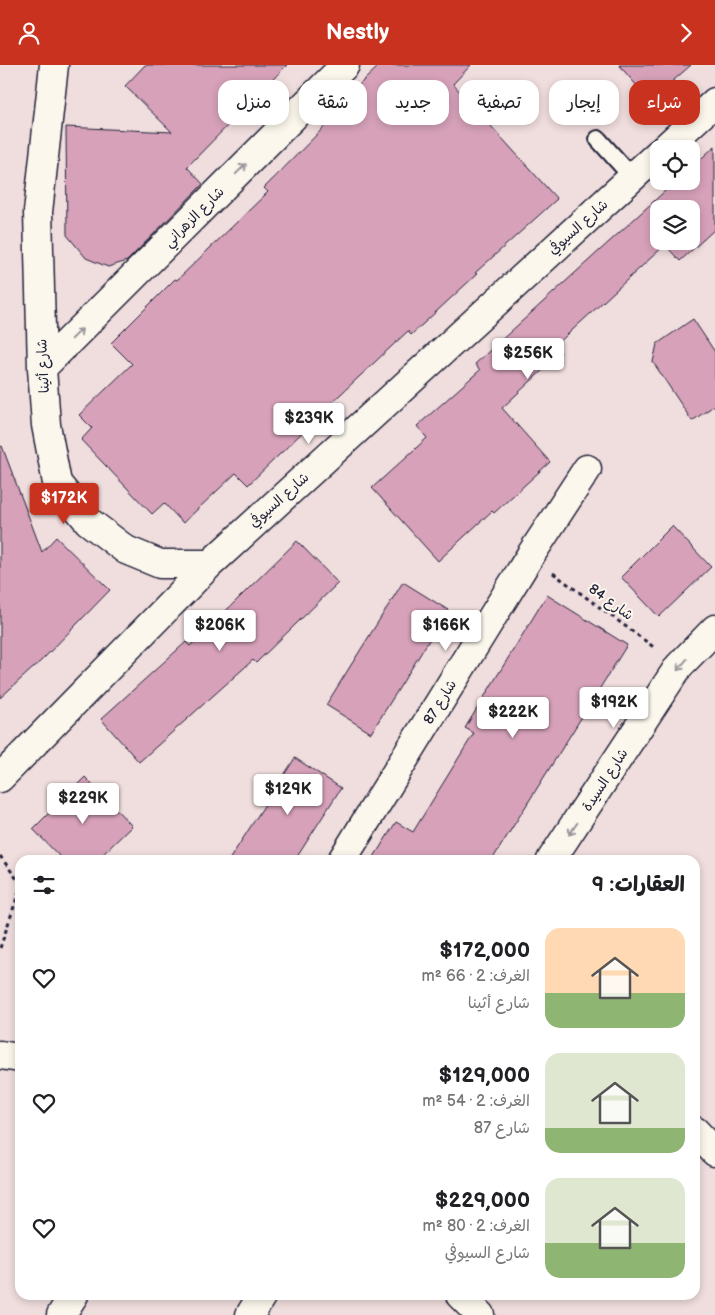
<!DOCTYPE html>
<html lang="ar">
<head>
<meta charset="utf-8">
<style>
  :root { --surface:#fff; --page:#f6f6f6; --text:#202124; --muted:#757577; --accent:#c8321e }
  body { margin:0; font-family:"Balsamiq Sans","Playpen Sans Arabic",sans-serif; background:var(--page); color:var(--text); direction:rtl; height:100vh; display:flex; flex-direction:column; font-size:19px; white-space:nowrap }
  * { box-sizing:border-box; margin:0 }
  p { font-size:16px; color:var(--muted) }
  .icon { flex:none; width:28px; height:28px; fill:none; stroke:currentColor; stroke-width:2; stroke-linecap:round; stroke-linejoin:round }
  .map { position:relative; flex:1; overflow:hidden; direction:ltr }
  .side { position:absolute; left:15px; top:790px; width:685px; height:445px; display:flex; flex-direction:column; background:var(--surface); border-radius:15px; box-shadow:0 2px 8px #0003; direction:rtl }
  .side>* { flex:none }
  .hud { position:absolute; left:15px; top:15px; width:685px; height:45px; direction:rtl; display:flex; gap:10px }
  .controls { position:absolute; left:650px; top:75px; display:grid; gap:10px }
  .controls a { display:grid; place-items:center; width:50px; height:50px; border-radius:10px; background:var(--surface); box-shadow:0 2px 8px #0003; font-size:25px }
  .price { position:absolute; translate:-50% -42px; padding:0 11px; border-radius:5px; background:#fff; color:#222; font-size:16px; line-height:32px; filter:drop-shadow(0 1px 2px #0008) }
  .price::after { content:''; position:absolute; left:50%; top:30px; width:15px; height:11px; margin-left:-8px; background:inherit; clip-path:polygon(0 0,100% 0,50% 100%) }
  .price.on { background:var(--accent); color:#fff }
  ul { padding:0; list-style:none }
  li { display:flex; align-items:center; gap:15px; height:125px; padding:0 15px }
  li span { display:grid; place-items:center; flex:none; width:140px; height:100px; border-radius:15px; color:#555 }
  li>.icon { margin-inline-start:auto }
  span .icon { width:60px; height:60px; fill:#fffc; stroke-width:1 }
  li b { font-size:21px }
  h2 { display:flex; justify-content:space-between; align-items:center; height:60px; padding:0 15px; font-size:21px }
  .chip { padding:0 18px; border-radius:15px; background:var(--surface); box-shadow:0 2px 8px #0003; font-size:18px; line-height:45px }
  .chip.on { background:var(--accent); color:#fff }
  header { display:flex; justify-content:space-between; align-items:center; height:65px; padding:0 15px; background:var(--accent); color:#fff; font-size:22px; font-weight:700 }
  .map>svg:first-child { display:block }
  .building { fill:#d6a1b9; stroke:#22223b; fill-rule:evenodd }
  .lines { fill:none; stroke-linecap:round; stroke-linejoin:round }
  .lane-casing { stroke:#22223b; stroke-width:20 }
  .street-casing { stroke:#22223b; stroke-width:31 }
  .secondary-casing { stroke:#22223b; stroke-width:31 }
  .path { stroke:#22223b; stroke-width:3; stroke-dasharray:4 4; stroke-linecap:butt }
  .lane { stroke:#fbf7ec; stroke-width:16 }
  .street { stroke:#fbf7ec; stroke-width:28 }
  .secondary { stroke:#fbf7ec; stroke-width:28 }
  .oneway { stroke:#99979c }
  .labels { text-anchor:middle; dominant-baseline:central; stroke-width:4; stroke-linejoin:round; paint-order:stroke }
  .street-label { font-size:14px; fill:#22223b; stroke:#fbf7ec }
</style>
</head>
<body>
<header><svg class="icon" aria-label="forward" viewBox="0 0 24 24"><path d="M9 5l7 7-7 7"/></svg>Nestly<svg class="icon" aria-label="person" viewBox="0 0 24 24"><circle cx="12" cy="8" r="4"/><path d="M4 21q1-7 8-7t8 7"/></svg></header>
<div class="map">
<svg width="715" height="1250" viewBox="0 0 715 1250">
  <rect width="100%" height="100%" fill="#f0dddd"/>
  <filter id="ink" filterUnits="userSpaceOnUse"><feTurbulence type="fractalNoise" baseFrequency=".02" numOctaves="2"/><feDisplacementMap in="SourceGraphic" scale="10" xChannelSelector="R" yChannelSelector="G"/><feConvolveMatrix kernelMatrix="1 2 1 2 8 2 1 2 1" color-interpolation-filters="sRGB"/></filter>
  <g filter="url(#ink)">
    <path class="building" d="M145 0H287L187 102 203 119 127 196 108 202 86 193 67 170 66 62 172 67 125 21Z
      M380 0H471L453 19 557 134 475 208 477 209 411 270 408 266 311 357 312 358 248 420 236 408 183 458 164 438 152 449 81 375 92 363 79 350 132 299 111 278 175 214 177 215 268 127 264 123 348 38 344 34Z
      M619 0H691L650 36Z
      M715 81V164L680 196 665 180 555 281 561 288 502 343 550 397 494 448 492 446 438 496 372 423 427 373 417 361 480 305 475 299 676 116H691V103ZM659 144H691V176H659Z
      M693 254 715 287V340L692 356 653 297 657 279Z
      M2 381 42 487 56 472 110 525 43 594 0 633V382Z
      M672 461 711 502 659 552 621 512Z
      M297 476 338 518 256 598 253 595 139 697 101 654 186 577 190 581Z
      M403 517 448 545 371 668 326 640Z
      M547 530 627 580 492 795H372L396 757 413 767 474 668 465 663Z
      M295 693 341 723 295 795H229Z
      M85 712 132 761 97 795H63L33 764Z"/>
    <g class="lines">
      <defs>
        <path id="lane" d="M598 74 632 112"/>
        <path id="street" d="M54 0 38 147 42 303 46 360 57 418 88 456 126 485 160 499H210
          M664 84 715 37
          M42 303 345 0
          M0 713 210 499 659 88
          M342 795 530 491 587 404
          M0 990 20 993
          M695 1066 715 1087
          M460 1230 480 1250
          M61 1250 74 1230"/>
        <path id="secondary" d="M551 795 679 601 715 564
          M250 1250 262 1230"/>
      </defs>
      <use href="#lane" class="lane-casing"/>
      <use href="#street" class="street-casing"/>
      <use href="#secondary" class="secondary-casing"/>
      <path class="path" d="M553 508 655 583
        M0 791 20 818
        M0 883 20 824"/>
      <use href="#lane" class="lane"/>
      <use href="#street" class="street"/>
      <use href="#secondary" class="secondary"/>
    </g>
    <defs><path id="oneway-shaft" d="M-6 0H5M1.5-3L5.5 0L1.5 3" fill="none" stroke-width="1.6" stroke-linecap="round" stroke-linejoin="round" transform="scale(1.25)"/></defs>
    <g class="oneway">
      <use href="#oneway-shaft" transform="translate(241 104) rotate(-45)"/>
      <use href="#oneway-shaft" transform="translate(77 269) rotate(-45)"/>
      <use href="#oneway-shaft" transform="translate(682 600) rotate(130)"/>
      <use href="#oneway-shaft" transform="translate(573 764) rotate(125)"/>
    </g>
  </g>
  <g class="labels">
    <g class="street-label">
      <text transform="translate(194 152) rotate(-45)">شارع الزهراني</text>
      <text transform="translate(578 162) rotate(-42)">شارع السيوفي</text>
      <text transform="translate(43 301) rotate(-93)">شارع أثينا</text>
      <text transform="translate(279 435) rotate(-42)">شارع السيوفي</text>
      <text transform="translate(611 537) rotate(36)">شارع 84</text>
      <text transform="translate(440 637) rotate(-58)">شارع 87</text>
      <text transform="translate(605 715) rotate(-57)">شارع السيدة</text>
    </g>
  </g>
</svg>
<div class="controls">
<a><svg class="icon" aria-label="locate" viewBox="0 0 24 24"><circle cx="12" cy="12" r="6"/><path d="M12 2v4M12 18v4M2 12h4M18 12h4"/></svg></a>
<a><svg class="icon" aria-label="layers" viewBox="0 0 24 24"><path d="M12 4l9 5-9 5-9-5zM3 14l9 5 9-5"/></svg></a>
</div>
<b class="price" style="left:528px;top:315px">$256K</b>
<b class="price" style="left:309px;top:380px">$239K</b>
<b class="price on" style="left:64px;top:460px">$172K</b>
<b class="price" style="left:220px;top:587px">$206K</b>
<b class="price" style="left:446px;top:587px">$166K</b>
<b class="price" style="left:614px;top:664px">$192K</b>
<b class="price" style="left:513px;top:674px">$222K</b>
<b class="price" style="left:288px;top:751px">$129K</b>
<b class="price" style="left:83px;top:760px">$229K</b>
<div class="hud">
<a class="chip on">شراء</a>
<a class="chip">إيجار</a>
<a class="chip">تصفية</a>
<a class="chip">جديد</a>
<a class="chip">شقة</a>
<a class="chip">منزل</a>
</div>
<section class="side">
<h2>العقارات: 9<svg class="icon" aria-label="filters" viewBox="0 0 24 24"><path d="M4 7h16M4 17h16"/><circle cx="9" cy="7" r="2"/><circle cx="15" cy="17" r="2"/></svg></h2>
<ul>
<li><span style="background:linear-gradient(#ffd9b3 65%,#8fb573 0)"><svg class="icon" aria-label="home" viewBox="0 0 24 24"><path d="M3 11l9-7 9 7M6 9v11h12V9"/></svg></span><div><b>$172,000</b><p>الغرف: 2 · 66 m²</p><p>شارع أثينا</p></div><svg class="icon" aria-label="heart" viewBox="0 0 24 24"><path d="M12 20l-8-8c-3-5 5-10 8-4 3-6 11-1 8 4z"/></svg></li>
<li><span style="background:linear-gradient(#dfe7d0 75%,#8fb573 0)"><svg class="icon" aria-label="home" viewBox="0 0 24 24"><path d="M3 11l9-7 9 7M6 9v11h12V9"/></svg></span><div><b>$129,000</b><p>الغرف: 2 · 54 m²</p><p>شارع 87</p></div><svg class="icon" aria-label="heart" viewBox="0 0 24 24"><path d="M12 20l-8-8c-3-5 5-10 8-4 3-6 11-1 8 4z"/></svg></li>
<li><span style="background:linear-gradient(#dfe7d0 65%,#8fb573 0)"><svg class="icon" aria-label="home" viewBox="0 0 24 24"><path d="M3 11l9-7 9 7M6 9v11h12V9"/></svg></span><div><b>$229,000</b><p>الغرف: 2 · 80 m²</p><p>شارع السيوفي</p></div><svg class="icon" aria-label="heart" viewBox="0 0 24 24"><path d="M12 20l-8-8c-3-5 5-10 8-4 3-6 11-1 8 4z"/></svg></li>
</ul>
</section>
</div>
</body>
</html>
